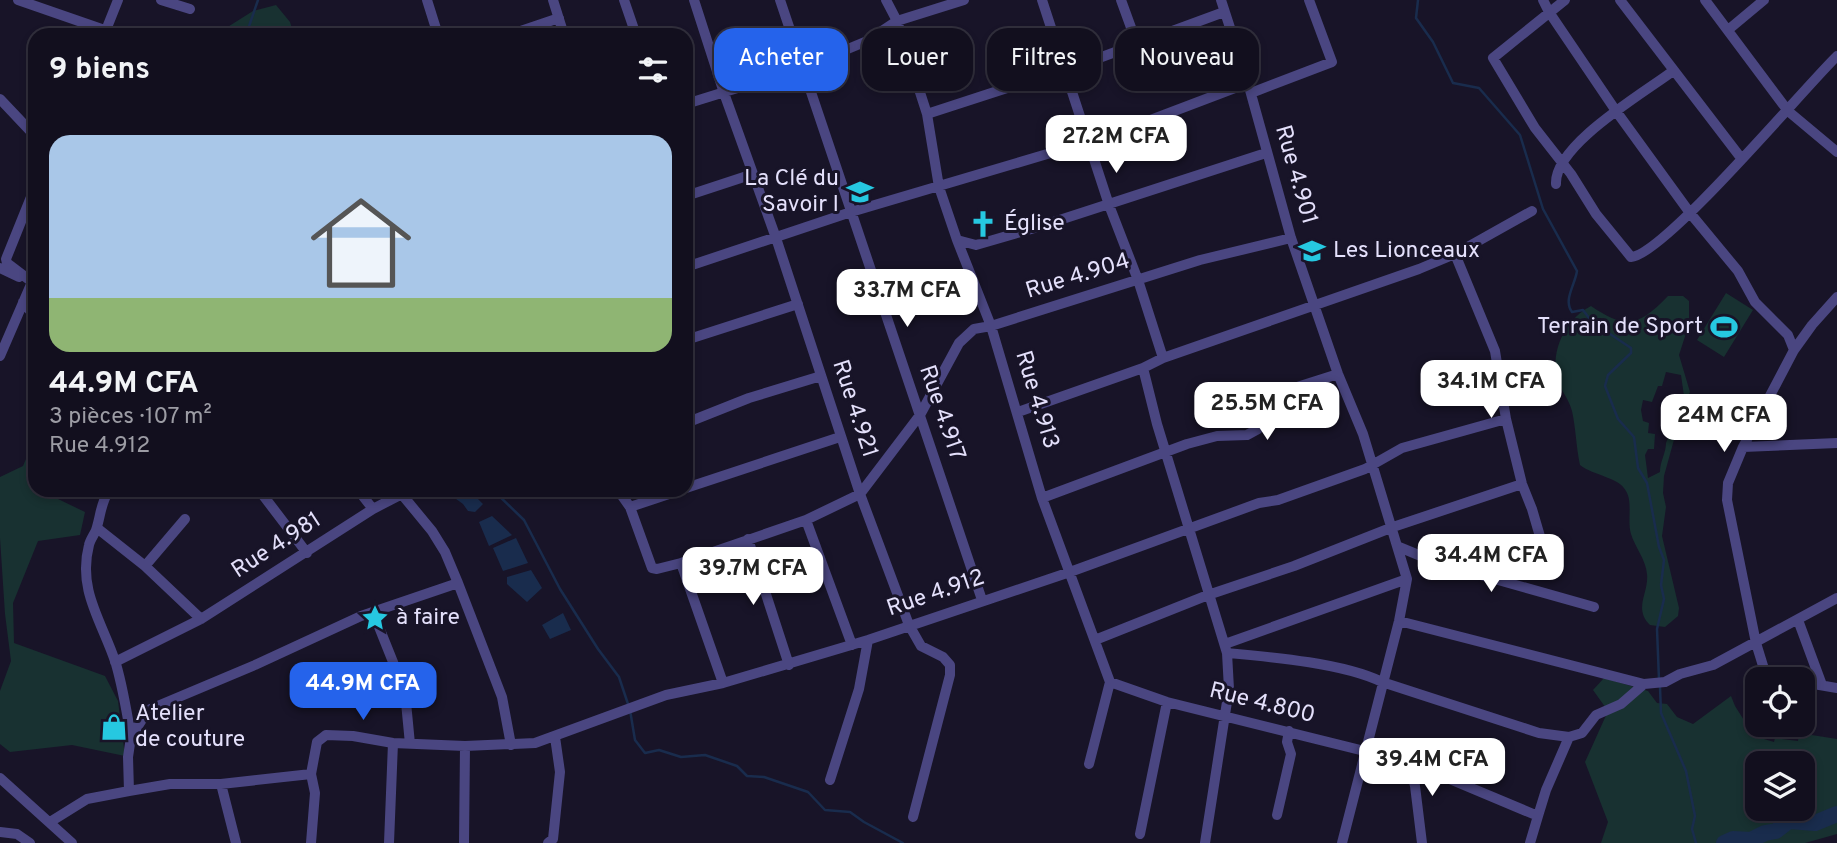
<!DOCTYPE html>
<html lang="fr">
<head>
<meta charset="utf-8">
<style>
  :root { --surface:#120f1e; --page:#1f1d2b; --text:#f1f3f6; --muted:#9c9ca4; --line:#312f3c; --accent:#2563eb }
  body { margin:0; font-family:Overpass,sans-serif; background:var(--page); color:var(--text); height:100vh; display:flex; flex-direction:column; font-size:26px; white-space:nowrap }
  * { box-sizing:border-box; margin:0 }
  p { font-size:23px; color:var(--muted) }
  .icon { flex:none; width:38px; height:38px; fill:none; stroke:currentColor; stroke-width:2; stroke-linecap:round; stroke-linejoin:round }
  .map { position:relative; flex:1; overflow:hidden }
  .side { position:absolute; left:28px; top:28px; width:665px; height:469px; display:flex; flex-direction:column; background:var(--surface); border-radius:21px; box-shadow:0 4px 10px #0003,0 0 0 2px var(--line) }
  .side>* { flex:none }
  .banner { position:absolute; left:714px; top:28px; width:665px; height:63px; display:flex; gap:14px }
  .fabs { position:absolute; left:1745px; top:667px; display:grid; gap:14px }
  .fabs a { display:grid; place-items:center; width:70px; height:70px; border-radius:14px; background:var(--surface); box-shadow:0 4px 10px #0003,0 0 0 2px var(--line); font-size:35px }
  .price { position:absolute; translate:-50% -60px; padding:0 16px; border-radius:14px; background:#fff; color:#222; font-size:23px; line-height:46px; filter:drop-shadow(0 2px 4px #0008) }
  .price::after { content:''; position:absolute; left:50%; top:42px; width:21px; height:16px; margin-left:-10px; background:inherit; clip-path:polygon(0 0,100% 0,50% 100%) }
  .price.selected { background:var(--accent); color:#fff }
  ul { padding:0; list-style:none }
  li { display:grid; align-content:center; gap:14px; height:371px; padding:0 21px }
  li span { display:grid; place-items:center; height:217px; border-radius:21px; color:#555 }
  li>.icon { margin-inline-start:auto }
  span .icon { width:126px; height:126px; fill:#fffc; stroke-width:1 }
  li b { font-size:30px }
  h2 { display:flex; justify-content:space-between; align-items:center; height:84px; padding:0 21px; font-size:30px }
  .tag { padding:0 24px; border-radius:21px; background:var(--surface); box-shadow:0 4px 10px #0003,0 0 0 2px var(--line); font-size:24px; line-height:63px }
  .tag.selected { background:var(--accent); color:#fff }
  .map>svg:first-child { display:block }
  .green { fill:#183131; fill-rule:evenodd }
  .water { fill:#192c4d }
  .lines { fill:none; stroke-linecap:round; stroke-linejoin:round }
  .stream { stroke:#192c4d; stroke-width:2.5 }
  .river { stroke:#192c4d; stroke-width:16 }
  .minor { stroke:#4a4681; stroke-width:10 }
  .labels { text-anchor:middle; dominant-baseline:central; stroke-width:6; stroke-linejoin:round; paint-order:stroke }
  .street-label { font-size:23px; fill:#e4e0fb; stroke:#181428 }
  .poi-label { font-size:23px; fill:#e4e0fb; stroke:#181428; text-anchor:start }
</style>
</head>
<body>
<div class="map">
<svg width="1837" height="843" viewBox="0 0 1837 843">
  <rect width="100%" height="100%" fill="#181428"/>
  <path class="green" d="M276 5 290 22 294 35H215L253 11Z
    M1726 293 1753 310 1724 357 1697 340Z
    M1668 296H1683L1689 301V324L1679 355 1690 392 1683 407 1664 476 1663 493 1666 507 1662 536 1679 608 1678 616 1665 627 1650 625C1633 608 1649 593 1647 574 1646 560 1635 547 1631 534 1627 521 1633 502 1626 491 1619 477 1594 476 1580 465 1576 447 1576 429 1572 411 1569 399 1561 391 1558 381 1549 353 1565 319 1591 306 1626 330 1639 326 1668 296ZM1666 372 1681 375 1684 396 1666 443C1666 453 1660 461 1660 472L1648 478 1645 455 1648 449H1654L1655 434 1648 433 1649 423 1643 421 1641 410 1643 400 1652 402 1658 386H1662Z
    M35 438V490H60L58 499 85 512 80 535 38 541 13 603 14 643 105 676 118 701 125 756 72 745 10 752 0 744V691L11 661 5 614 0 538V477L23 466Z
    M1604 678 1648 691 1657 703 1667 704 1677 717 1693 724 1731 696 1735 706 1754 736 1774 742 1775 738 1798 741 1799 733 1837 739V834L1805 843H1747L1745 841 1733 839 1724 843H1601L1608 822 1585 762 1608 711 1593 690ZM1757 763H1802V808H1757Z"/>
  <path class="water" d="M461 490H469L483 504 475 512 468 511 463 504 452 496Z
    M492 516 512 535 489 546 479 522Z
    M516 538 528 563 503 571 493 548Z
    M531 570 542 588 527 602 507 584V577Z
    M563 613 571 630 550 639 542 625Z"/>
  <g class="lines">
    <path class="stream" d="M1418 0 1416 18 1433 42 1453 83 1479 88 1520 135 1543 209 1577 271C1575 285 1563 300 1572 312L1583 310 1592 322 1631 348V353L1608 375 1605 386 1618 419 1634 437 1638 468 1647 483 1659 547 1664 560 1661 585 1664 599 1657 629 1659 680
      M246 35 258 0
      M493 490 524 520 560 589 598 649 619 677 628 704
      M1660 687 1661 713 1686 771 1695 816 1692 829 1696 843
      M630 710 635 740 645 753 659 750 681 757 705 755 737 766 747 776 764 777 808 792 825 810 850 812 864 822 903 843"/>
    <path class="river" d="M1724 843 1733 839 1751 840 1765 833 1776 831 1789 821 1815 823 1837 814"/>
    <path class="minor" d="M18 0 119 35
      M161 0 190 9
      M427 0 438 35
      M553 0 564 35
      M624 0 636 35
      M694 0 724 93 776 238 860 494 909 625 921 646 943 657 950 665V675L913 817
      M780 0 982 600
      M886 0 897 21 927 114 939 187 957 240 991 326 1042 498 1110 682 1167 702 1409 762 1538 816 1546 790 1569 737 1582 733 1596 715 1621 704 1644 684 1665 682 1680 674 1713 665 1837 598
      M1042 0 1109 205 1138 280 1163 358
      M1121 0 1137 44
      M1221 0 1248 83 1291 238 1338 374 1363 434 1407 579 1399 621 1342 843
      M1543 0 1549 12 1616 111 1690 213 1738 271 1755 302 1788 335 1794 350
      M1565 0 1493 58 1535 128 1571 174 1596 214 1631 257C1664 255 1804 88 1837 56
      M1620 0 1741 158
      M1705 0 1788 111 1837 152
      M106 30 118 0
      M1728 30 1764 0
      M509 35 559 18
      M1251 93 1332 62 1309 0
      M0 99 35 136
      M686 104 802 68 867 41 897 21 964 0
      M927 114 1099 58 1224 12
      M1556 184C1554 145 1644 93 1673 71
      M686 196 753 174
      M957 240 976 245 1038 227 1266 153
      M1455 254 1495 351 1506 419 1522 484 1532 509 1551 574
      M686 267 851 212 1064 149 1090 143 1248 83
      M0 268 19 277
      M32 282 7 263 6 259 35 187
      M23 302 35 317
      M686 340 798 304
      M0 356 32 282 35 284
      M1143 368 1157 424 1227 653 1229 689 1205 843
      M1018 412 1143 368 1163 358 1419 269 1455 254 1532 211
      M686 423 749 398 821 376
      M1743 447 1837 443
      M686 488 840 437
      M109 490C100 505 101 515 96 530 94 535 90 540 89 545 77 591 103 623 116 664 123 688 127 713 131 737
      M259 490 307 553
      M358 490 373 509
      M618 490 630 507 652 568 657 569 681 563 723 683
      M1042 498 1187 444 1217 436 1247 435 1258 429 1264 419 1272 395 1338 374
      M630 507 681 490
      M806 520 852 645
      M97 528 145 566 201 619
      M748 539 789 665
      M1399 547 1438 563 1594 607
      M681 563 806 520 860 494 920 415 959 343 974 329 991 326 1200 260 1291 238
      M145 566 185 519
      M373 612 405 692 410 744
      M1798 620 1822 685
      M1399 621 1644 684
      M1095 640 1208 595 1294 566 1393 527 1522 484
      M1225 644 1407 579
      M1227 653C1271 657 1343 663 1382 682L1539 733 1569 737
      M115 662 201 619 373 509 400 495 404 497 432 531 445 552 458 583 502 697 511 745
      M1789 679 1769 674 1764 669 1756 643 1727 500 1728 483 1743 447 1794 350 1812 325 1837 297
      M1802 682 1837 688
      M1409 762 1415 786 1422 843
      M1089 764 1110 682
      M0 778 72 843
      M830 780 859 689 868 640
      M221 784 236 843
      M129 791 170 784H221L311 774 317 742 326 735 353 736 393 743 465 746 535 743 666 695 723 683 868 640 1070 572 1259 503 1278 500 1365 469 1402 448 1506 419
      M1277 815 1291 754 1287 742 1289 731
      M50 822 87 799 129 791 128 757 131 737 148 710 255 665 361 616 458 583
      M0 832 17 834 30 843
      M1140 834 1167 702
      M311 843 315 793 311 774
      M389 843 393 743
      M464 843 465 746
      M548 843 553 839 560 772 555 737
      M1530 843 1538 816"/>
  </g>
  <defs>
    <symbol id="school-bare" viewBox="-9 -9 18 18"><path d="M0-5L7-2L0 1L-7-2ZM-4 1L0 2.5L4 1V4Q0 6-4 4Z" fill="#26c8e1" stroke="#181428" stroke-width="2.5" paint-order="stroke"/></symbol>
    <symbol id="church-bare" viewBox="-9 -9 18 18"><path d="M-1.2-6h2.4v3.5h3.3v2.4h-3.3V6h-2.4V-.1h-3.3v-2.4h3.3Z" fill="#26c8e1" stroke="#181428" stroke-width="2.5" paint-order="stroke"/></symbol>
    <symbol id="stadium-bare" viewBox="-9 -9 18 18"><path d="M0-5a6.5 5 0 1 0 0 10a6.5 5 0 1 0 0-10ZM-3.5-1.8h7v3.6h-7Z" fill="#26c8e1" stroke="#181428" stroke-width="2.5" paint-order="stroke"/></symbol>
    <symbol id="sight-bare" viewBox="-9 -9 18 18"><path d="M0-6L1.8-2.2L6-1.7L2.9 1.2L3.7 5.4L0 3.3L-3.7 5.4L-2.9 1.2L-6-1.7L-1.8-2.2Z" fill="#26c8e1" stroke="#181428" stroke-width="2.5" paint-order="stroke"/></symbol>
    <symbol id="shop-bare" viewBox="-9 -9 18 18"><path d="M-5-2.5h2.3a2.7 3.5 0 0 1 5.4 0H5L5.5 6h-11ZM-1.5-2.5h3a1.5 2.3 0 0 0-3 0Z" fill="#26c8e1" stroke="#181428" stroke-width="2.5" paint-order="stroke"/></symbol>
  </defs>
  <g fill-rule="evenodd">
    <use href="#school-bare" x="841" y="173" width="38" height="38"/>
    <use href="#church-bare" x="964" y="205" width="38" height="38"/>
    <use href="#school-bare" x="1293" y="232" width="38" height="38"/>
    <use href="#stadium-bare" x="1705" y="308" width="38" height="38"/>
    <use href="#sight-bare" x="356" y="599" width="38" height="38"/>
    <use href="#shop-bare" x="95" y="708" width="38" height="38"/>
  </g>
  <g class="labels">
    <g class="street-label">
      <text transform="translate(1295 175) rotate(74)">Rue 4.901</text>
      <text transform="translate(1078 277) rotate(-17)">Rue 4.904</text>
      <text transform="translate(1036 400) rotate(73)">Rue 4.913</text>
      <text transform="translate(854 409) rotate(72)">Rue 4.921</text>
      <text transform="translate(941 413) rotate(71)">Rue 4.917</text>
      <text transform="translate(277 546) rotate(-33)">Rue 4.981</text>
      <text transform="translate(936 594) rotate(-19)">Rue 4.912</text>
      <text transform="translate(1262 704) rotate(14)">Rue 4.800</text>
    </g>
    <g class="poi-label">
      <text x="839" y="179" text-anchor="end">La Clé du<tspan x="839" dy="26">Savoir I</tspan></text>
      <text x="1004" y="224">Église</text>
      <text x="1333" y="251">Les Lionceaux</text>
      <text x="1703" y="327" text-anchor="end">Terrain de Sport</text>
      <text x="396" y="618">à faire</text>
      <text x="135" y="714">Atelier<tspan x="135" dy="26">de couture</tspan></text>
    </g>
  </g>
</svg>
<div class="fabs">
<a><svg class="icon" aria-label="locate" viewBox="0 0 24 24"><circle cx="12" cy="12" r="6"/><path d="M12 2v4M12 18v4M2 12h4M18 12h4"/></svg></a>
<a><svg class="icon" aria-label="layers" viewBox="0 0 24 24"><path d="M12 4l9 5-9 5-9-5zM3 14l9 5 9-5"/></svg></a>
</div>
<b class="price" style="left:1116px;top:175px">27.2M CFA</b>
<b class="price" style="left:907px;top:329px">33.7M CFA</b>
<b class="price" style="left:1491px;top:420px">34.1M CFA</b>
<b class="price" style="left:1267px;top:442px">25.5M CFA</b>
<b class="price" style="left:1724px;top:454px">24M CFA</b>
<b class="price" style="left:1491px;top:594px">34.4M CFA</b>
<b class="price" style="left:753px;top:607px">39.7M CFA</b>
<b class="price selected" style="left:363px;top:722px">44.9M CFA</b>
<b class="price" style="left:1432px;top:798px">39.4M CFA</b>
<div class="banner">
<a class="tag selected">Acheter</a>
<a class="tag">Louer</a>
<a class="tag">Filtres</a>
<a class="tag">Nouveau</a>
</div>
<section class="side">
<h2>9 biens<svg class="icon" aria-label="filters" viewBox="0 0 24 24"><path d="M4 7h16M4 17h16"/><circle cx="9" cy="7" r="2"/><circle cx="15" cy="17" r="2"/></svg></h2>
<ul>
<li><span style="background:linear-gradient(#a9c7e8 75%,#8fb573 0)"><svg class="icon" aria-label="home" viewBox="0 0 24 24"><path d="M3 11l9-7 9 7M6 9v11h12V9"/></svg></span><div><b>44.9M CFA</b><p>3 pièces · 107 m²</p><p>Rue 4.912</p></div></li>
</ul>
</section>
</div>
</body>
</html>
